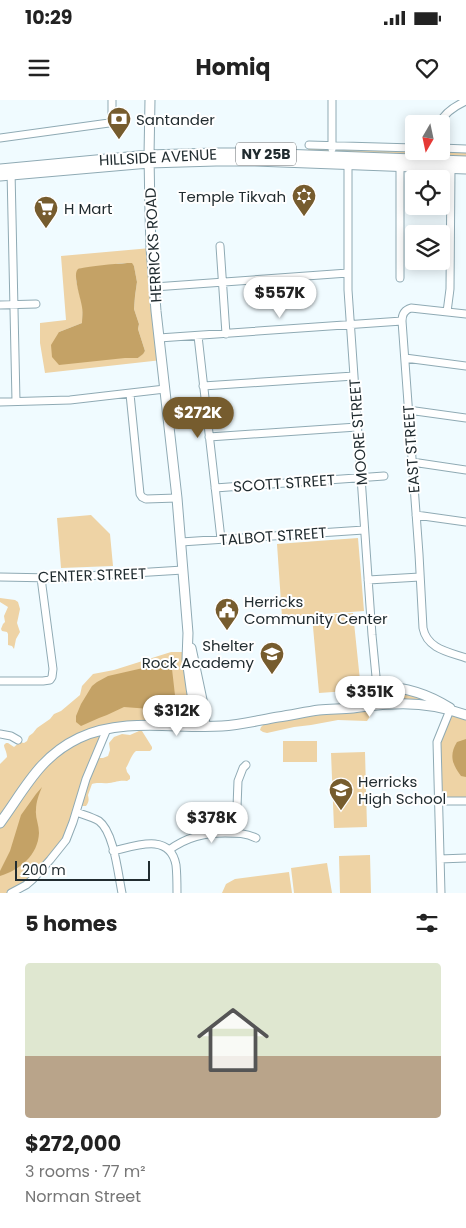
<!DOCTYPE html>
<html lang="en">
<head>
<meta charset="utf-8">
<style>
  :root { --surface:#fff; --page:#f6f6f6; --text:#222; --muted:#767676; --accent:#765c2e }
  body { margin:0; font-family:Poppins,sans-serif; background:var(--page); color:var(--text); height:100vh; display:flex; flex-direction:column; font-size:19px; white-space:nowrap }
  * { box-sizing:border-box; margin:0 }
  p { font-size:16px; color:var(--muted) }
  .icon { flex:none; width:28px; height:28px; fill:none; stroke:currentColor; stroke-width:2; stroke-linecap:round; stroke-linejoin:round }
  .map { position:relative; height:793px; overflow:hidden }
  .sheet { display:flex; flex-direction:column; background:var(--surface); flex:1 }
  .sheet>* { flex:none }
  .needle { width:32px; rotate:189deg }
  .fabs { position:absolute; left:405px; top:15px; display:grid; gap:10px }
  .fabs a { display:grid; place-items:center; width:45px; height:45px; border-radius:5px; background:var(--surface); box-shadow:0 2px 12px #0003; font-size:25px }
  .scale { position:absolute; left:15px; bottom:12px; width:135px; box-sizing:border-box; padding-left:5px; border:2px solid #212c30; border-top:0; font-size:14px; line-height:18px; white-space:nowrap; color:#212c30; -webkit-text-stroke:4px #fff; paint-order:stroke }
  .price { position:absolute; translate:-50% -42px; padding:0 11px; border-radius:18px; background:#fff; color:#222; font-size:16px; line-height:32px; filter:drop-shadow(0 1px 2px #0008) }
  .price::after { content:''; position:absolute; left:50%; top:30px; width:15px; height:11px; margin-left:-8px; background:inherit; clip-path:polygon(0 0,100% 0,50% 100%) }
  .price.on { background:var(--accent); color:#fff }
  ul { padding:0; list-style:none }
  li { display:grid; align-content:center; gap:10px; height:265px; padding:0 25px }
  li span { display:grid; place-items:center; height:155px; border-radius:5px; color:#555 }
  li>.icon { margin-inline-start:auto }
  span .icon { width:90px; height:90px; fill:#fffc; stroke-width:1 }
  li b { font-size:21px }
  h2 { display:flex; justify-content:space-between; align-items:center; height:60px; padding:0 25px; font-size:21px }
  .status { display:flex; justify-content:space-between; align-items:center; height:35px; padding:0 25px; background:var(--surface); direction:ltr }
  .status svg { height:14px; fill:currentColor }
  header { display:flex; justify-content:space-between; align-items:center; height:65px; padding:0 25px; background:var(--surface); font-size:22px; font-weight:700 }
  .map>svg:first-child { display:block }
  .green { fill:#eed3a5; fill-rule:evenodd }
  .water { fill:#c4a266 }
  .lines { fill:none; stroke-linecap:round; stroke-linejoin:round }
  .minor-casing { stroke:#8faab4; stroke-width:9 }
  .major-casing { stroke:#8faab4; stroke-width:11 }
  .minor { stroke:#fff; stroke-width:7 }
  .major { stroke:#fff; stroke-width:9 }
  .labels { text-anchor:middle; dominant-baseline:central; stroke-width:4; stroke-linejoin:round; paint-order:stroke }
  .shield { fill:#fff; stroke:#646b6e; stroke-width:1 }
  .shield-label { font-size:14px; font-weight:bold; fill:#212c30 }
  .poi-label { font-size:15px; fill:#212c30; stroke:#fff; text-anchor:start }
  .street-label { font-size:15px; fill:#212c30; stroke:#fff }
</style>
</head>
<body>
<div class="status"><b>10:29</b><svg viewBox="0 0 49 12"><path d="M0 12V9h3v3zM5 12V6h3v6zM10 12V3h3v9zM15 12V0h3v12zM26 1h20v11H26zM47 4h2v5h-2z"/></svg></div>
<header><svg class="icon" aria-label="menu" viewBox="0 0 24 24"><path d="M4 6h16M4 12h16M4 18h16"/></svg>Homiq<svg class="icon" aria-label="heart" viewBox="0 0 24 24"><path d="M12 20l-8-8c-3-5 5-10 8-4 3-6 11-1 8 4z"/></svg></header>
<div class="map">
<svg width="466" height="793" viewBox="0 0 466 793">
  <rect width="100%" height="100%" fill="#f0fbff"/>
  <path class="green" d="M305 44 414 48V51H441L466 49V61L312 56Z
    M151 148 162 260 45 273 40 243V223L66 220 61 156ZM123 163H131L134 166 137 182 135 196 134 209 139 224 138 229 145 251 138 258H125L59 232 82 223 83 208 76 180 79 169Z
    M91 415 110 434 113 466 61 468 57 418Z
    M358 438 364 511 282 517 277 444Z
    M0 498 15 500 18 502 20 509 17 523 20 532 16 539 14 549 12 546 8 545V534L7 532 2 531 1 529 3 524 5 522 4 516 8 507 0 502Z
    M353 513 361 590 319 593 312 516Z
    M171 552H188C189 567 196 604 189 617 188 620 187 620 183 622L107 629 97 655 99 658H103L108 656 110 650 109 643 114 637 122 634 130 635 139 631H142L152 647V649L150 651H136C132 654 129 663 126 668L127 672 130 676V679L127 681C119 680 117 682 109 683 103 684 98 682 92 684L88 695C89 700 89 702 86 706H81L71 728 33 779 11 793H0V664L7 657C7 652 4 648 4 645L6 643H8L14 647 20 642 24 643 27 641 29 636 33 633 37 628 50 619 54 614 61 611 80 595 82 586 93 574 114 570Z
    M384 587H395L466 615V701H439L437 640 449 610 387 604 383 598Z
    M355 610 366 611 370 613 371 615 367 621 338 620 311 625 294 627 267 633 263 632 260 630 261 627 264 624 303 615 314 616 342 611Z
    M283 641H317V662H283Z
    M365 652 367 727 334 728 331 653Z
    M370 755 371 793H340L339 756Z
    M327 763 332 793H294L291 768Z
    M289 772 292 793H222L226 784 235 779Z"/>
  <path class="water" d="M129 163H132L134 166 137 182 135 196 134 209 139 224 138 229 145 251 143 254 138 258H125L59 265 52 257 51 245 59 232 82 223C82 218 83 212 82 207 81 199 72 174 78 169 82 167 121 163 129 163Z
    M165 563 171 565 172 569 176 604C172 609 169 610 163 610L124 607 107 615 99 618 81 626 76 622V616L81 604 92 586 97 582 108 576Z
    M466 639V677L461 676C452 664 449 655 457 642Z
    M42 687C39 694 36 702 36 710 35 717 39 725 39 733 38 755 20 770 0 776V771L10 751 21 715 36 694Z"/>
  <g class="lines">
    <defs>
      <path id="minor" d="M439 24C444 13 455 6 466 1
        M0 38 109 23 112 19V0
        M309 45 414 48
        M441 48 466 49
        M332 49V0
        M348 60V190L372 535 377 587 387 604
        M400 67V178
        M11 71 16 301
        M220 146 226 234
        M154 187 348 173
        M0 205 36 204
        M447 212 450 189 451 69
        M466 214 411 208C404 210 402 215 402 221L419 454 423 528C427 549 449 552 466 558
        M198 236 221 439
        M159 238 402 221
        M405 258 466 266
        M203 286 354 276
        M130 294 140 394 142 397 146 399 177 398
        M0 302 70 300 165 289
        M408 310 466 318
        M209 337 357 327
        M412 362 466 370
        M215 388 384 376
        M416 415 466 422
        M181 442 364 430
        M0 477 53 478 183 470
        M368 480 420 477
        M0 581H43L50 580 52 577 53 569 41 478
        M0 634 11 636 18 640
        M439 701H466
        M76 712C84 715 92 717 99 721 114 732 118 774 122 793
        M236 733 238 681 243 668 246 665
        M169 750C187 737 204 733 225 733 237 733 246 733 256 738
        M113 751C135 746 170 732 176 765 177 774 177 784 177 793
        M440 759 466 758
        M11 793 26 785 33 779 50 760 66 740 73 722 86 679 107 629
        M441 793 437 642 450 610"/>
      <path id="major" d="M150 0 149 55 150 114 151 148 156 211 177 398 188 533 187 559 191 588 196 618 204 626
        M0 69 149 55 215 53H255L466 61
        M0 76 149 63 216 61H255L466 69
        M191 548 205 614 204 626
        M377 587C403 586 428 594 450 608
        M0 723C25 689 39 657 79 638 124 617 175 629 222 626 241 625 260 620 278 617 292 615 305 612 319 610 331 609 342 609 353 608 367 606 381 604 395 604 418 603 444 607 466 615"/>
    </defs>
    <use href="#minor" class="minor-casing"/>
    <use href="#major" class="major-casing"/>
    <use href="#minor" class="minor"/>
    <use href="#major" class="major"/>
  </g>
  <defs>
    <symbol id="bank-pin" viewBox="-11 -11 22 30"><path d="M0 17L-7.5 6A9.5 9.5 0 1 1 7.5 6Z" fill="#765c2e" stroke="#fff"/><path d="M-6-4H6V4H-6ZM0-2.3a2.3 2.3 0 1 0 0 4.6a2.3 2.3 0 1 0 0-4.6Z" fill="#fff"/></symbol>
    <symbol id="synagogue-pin" viewBox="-11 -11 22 30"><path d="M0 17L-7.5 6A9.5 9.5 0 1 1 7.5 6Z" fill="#765c2e" stroke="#fff"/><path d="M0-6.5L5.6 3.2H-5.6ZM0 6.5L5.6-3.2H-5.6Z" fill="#fff"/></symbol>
    <symbol id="supermarket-pin" viewBox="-11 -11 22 30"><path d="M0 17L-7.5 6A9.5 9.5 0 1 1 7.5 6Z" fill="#765c2e" stroke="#fff"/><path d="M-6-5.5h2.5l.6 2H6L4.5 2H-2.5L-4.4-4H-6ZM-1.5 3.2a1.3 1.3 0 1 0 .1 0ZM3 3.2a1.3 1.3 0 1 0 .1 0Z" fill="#fff"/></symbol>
    <symbol id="civic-pin" viewBox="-11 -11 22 30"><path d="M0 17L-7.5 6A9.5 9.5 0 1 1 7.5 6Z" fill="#765c2e" stroke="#fff"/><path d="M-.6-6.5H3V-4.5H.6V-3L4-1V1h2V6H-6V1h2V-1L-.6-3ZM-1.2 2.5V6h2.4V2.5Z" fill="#fff"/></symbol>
    <symbol id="school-pin" viewBox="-11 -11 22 30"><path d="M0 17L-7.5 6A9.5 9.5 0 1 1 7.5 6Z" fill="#765c2e" stroke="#fff"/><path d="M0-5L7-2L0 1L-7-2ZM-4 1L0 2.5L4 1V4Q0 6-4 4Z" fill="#fff"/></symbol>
  </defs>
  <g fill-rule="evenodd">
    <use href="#bank-pin" x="105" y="5" width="28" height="38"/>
    <use href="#synagogue-pin" x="290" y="82" width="28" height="38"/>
    <use href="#supermarket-pin" x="32" y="94" width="28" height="38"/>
    <use href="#civic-pin" x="213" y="496" width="28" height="38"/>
    <use href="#school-pin" x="258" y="540" width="28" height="38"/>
    <use href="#school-pin" x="327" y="676" width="28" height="38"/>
  </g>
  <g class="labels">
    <rect class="shield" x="236" y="42.5" width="60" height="23" rx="4"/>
    <g class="shield-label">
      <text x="266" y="54">NY 25B</text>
    </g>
    <g class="poi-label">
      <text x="136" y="19">Santander</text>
      <text x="286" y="96" text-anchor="end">Temple Tikvah</text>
      <text x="64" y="108">H Mart</text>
      <text x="244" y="501">Herricks<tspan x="244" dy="17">Community Center</tspan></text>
      <text x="254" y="545" text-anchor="end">Shelter<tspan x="254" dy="17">Rock Academy</tspan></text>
      <text x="358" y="681">Herricks<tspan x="358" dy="17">High School</tspan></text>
    </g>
    <g class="street-label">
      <text transform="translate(158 57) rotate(-3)">HILLSIDE AVENUE</text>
      <text transform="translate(153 145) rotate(-93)">HERRICKS ROAD</text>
      <text transform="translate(358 332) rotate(-94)">MOORE STREET</text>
      <text transform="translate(411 349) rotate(-94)">EAST STREET</text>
      <text transform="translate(284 383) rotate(-4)">SCOTT STREET</text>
      <text transform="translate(273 436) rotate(-4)">TALBOT STREET</text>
      <text transform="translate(92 475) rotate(-2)">CENTER STREET</text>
    </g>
  </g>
</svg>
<div class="fabs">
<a><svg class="needle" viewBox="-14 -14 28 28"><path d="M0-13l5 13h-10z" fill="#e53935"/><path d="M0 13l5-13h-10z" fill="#767676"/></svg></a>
<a><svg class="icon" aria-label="locate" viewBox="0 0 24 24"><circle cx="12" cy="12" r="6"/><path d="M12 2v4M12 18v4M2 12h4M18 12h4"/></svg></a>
<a><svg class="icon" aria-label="layers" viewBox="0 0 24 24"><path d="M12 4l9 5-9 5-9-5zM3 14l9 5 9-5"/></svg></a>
</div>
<div class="scale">200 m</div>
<b class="price" style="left:280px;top:219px">$557K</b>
<b class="price on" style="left:198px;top:339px">$272K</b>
<b class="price" style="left:370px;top:618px">$351K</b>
<b class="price" style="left:177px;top:637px">$312K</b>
<b class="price" style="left:212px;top:744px">$378K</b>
</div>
<section class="sheet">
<h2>5 homes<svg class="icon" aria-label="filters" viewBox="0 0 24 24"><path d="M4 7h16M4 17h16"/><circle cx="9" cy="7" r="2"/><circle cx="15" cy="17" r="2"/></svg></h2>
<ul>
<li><span style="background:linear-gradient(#dfe7d0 60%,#b9a48a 0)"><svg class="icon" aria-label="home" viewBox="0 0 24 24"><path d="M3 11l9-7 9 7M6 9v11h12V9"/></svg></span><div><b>$272,000</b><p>3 rooms · 77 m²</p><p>Norman Street</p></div></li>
</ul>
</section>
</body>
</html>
